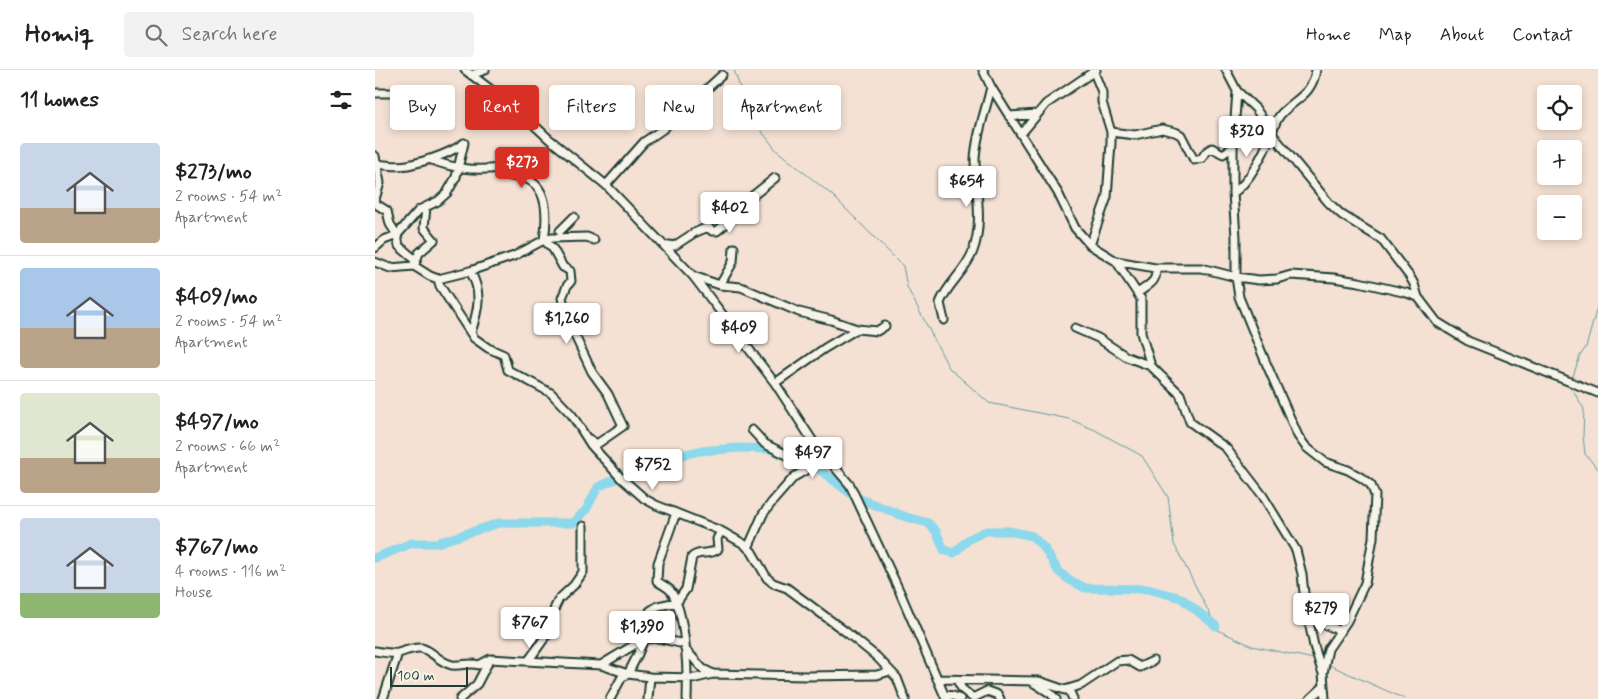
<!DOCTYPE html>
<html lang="en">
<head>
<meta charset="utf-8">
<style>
  :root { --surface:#fff; --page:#f2f2f2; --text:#202124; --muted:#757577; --line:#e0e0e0; --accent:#d93025 }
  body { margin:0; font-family:Mynerve,sans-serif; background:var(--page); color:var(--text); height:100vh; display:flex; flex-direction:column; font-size:19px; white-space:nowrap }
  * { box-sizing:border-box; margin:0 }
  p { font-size:16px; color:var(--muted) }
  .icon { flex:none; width:28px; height:28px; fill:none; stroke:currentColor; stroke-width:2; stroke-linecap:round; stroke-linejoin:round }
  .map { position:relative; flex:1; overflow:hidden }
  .details { display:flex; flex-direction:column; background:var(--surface); width:375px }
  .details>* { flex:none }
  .hud { position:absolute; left:15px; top:15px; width:475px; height:45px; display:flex; gap:10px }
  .fabs { position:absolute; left:1162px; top:15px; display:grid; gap:10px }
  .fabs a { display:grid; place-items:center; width:45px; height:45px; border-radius:5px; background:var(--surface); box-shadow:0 2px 8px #0003; font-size:25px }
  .scale { position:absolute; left:15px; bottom:12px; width:78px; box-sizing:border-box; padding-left:5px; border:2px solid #1f3d34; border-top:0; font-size:14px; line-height:18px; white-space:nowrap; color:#1f3d34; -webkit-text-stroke:4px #f7f3e8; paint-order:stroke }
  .price { position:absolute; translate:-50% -42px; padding:0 11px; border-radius:5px; background:#fff; color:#222; font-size:16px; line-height:32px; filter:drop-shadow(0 1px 2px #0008) }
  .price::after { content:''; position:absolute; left:50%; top:30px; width:15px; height:11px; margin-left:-8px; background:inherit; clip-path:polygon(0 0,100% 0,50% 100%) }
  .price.selected { background:var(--accent); color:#fff }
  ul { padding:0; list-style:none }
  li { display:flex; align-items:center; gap:15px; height:125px; padding:0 20px }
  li+li { border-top:1px solid var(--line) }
  li span { display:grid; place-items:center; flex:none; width:140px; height:100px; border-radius:5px; color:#555 }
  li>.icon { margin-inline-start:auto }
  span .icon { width:60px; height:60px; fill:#fffc; stroke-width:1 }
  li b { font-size:21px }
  h2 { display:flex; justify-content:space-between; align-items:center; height:60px; padding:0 20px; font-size:21px }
  .tag { padding:0 18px; border-radius:5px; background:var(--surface); box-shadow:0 2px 8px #0003; font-size:18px; line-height:45px }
  .tag.selected { background:var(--accent); color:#fff }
  header { display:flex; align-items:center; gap:30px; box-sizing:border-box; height:70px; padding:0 25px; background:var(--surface); border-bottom:1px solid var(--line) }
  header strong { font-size:24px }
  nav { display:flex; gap:28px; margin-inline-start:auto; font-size:18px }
  .search { width:350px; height:45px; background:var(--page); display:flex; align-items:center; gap:12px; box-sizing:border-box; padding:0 18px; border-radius:5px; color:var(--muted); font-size:19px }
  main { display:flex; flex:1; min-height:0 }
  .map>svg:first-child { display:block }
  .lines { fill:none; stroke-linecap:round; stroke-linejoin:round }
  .stream { stroke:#609aa2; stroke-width:1 }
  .river { stroke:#8cd8ec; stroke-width:9 }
  .minor-casing { stroke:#1f3d34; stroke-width:11 }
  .minor { stroke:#f7f3e8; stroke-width:7 }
</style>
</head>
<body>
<header>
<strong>Homiq</strong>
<div class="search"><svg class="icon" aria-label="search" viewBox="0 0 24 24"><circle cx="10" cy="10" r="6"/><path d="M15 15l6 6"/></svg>Search here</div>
<nav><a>Home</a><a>Map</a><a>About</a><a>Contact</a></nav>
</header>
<main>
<section class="details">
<h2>11 homes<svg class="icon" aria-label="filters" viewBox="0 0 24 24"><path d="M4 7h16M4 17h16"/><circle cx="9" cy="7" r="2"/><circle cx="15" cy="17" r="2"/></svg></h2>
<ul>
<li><span style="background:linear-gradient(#c9d6e8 65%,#b9a48a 0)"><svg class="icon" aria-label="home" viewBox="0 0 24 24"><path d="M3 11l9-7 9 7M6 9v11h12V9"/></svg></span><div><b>$273/mo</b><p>2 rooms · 54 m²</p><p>Apartment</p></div></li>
<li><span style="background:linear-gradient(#a9c7e8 60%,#b9a48a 0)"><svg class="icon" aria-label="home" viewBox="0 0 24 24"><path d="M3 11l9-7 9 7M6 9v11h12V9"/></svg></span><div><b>$409/mo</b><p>2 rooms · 54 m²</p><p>Apartment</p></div></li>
<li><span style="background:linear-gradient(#dfe7d0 65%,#b9a48a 0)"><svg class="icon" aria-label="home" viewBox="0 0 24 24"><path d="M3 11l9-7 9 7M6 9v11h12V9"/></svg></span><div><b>$497/mo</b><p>2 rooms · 66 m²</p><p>Apartment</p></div></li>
<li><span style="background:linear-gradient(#c9d6e8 75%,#8fb573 0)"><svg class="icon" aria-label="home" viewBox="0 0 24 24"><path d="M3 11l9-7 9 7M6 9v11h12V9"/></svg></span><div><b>$767/mo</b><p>4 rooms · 116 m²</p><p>House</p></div></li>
</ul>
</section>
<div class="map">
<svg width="1223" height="629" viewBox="0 0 1223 629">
  <rect width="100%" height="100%" fill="#f4e1d3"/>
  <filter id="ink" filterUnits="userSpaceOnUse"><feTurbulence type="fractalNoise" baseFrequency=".02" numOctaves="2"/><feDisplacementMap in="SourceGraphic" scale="10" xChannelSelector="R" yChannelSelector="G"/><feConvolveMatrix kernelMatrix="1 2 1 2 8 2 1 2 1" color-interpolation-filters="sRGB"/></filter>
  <g filter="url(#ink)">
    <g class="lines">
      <path class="stream" d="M359 0 375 46 401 80 457 125 528 196 532 217 574 298 614 333 694 349 720 360 767 386 793 427 799 474 843 560 877 576 939 589
        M1197 309 1205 286 1211 277 1223 234
        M1196 315V317L1209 339 1208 365 1210 384 1223 399
        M952 594 1030 629"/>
      <path class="river" d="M428 393 436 397 440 396 480 427 531 447 553 453 561 461 569 480 579 483 594 469 611 461H634L657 466 670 479 683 501 693 509 710 518 773 519 806 528 841 556
        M0 488 37 473H62L124 453H198L211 440 223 417 281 391 324 381 364 378 396 379 404 383"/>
      <defs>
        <path id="minor" d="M90 0 144 41 174 69 231 115 318 206 400 313 439 373 475 415 524 520 571 629
          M608 0 616 17 683 123 700 158 715 175 741 191 780 198H826L861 207 884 210 902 209 916 205 959 208 984 212 1032 223 1043 227 1062 252 1093 271 1223 323
          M851 0 862 21 858 77V123L861 167V207L864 227 891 293 923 366 931 377 950 392 973 400 987 408 996 415 1000 425 998 468 990 513 972 551 953 579 948 603 950 629
          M96 5 110 0
          M862 21 881 39 897 64 954 133 967 145 1006 169 1035 207 1039 214 1043 227
          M0 23H33
          M634 46 662 44
          M736 62 760 65 787 59 800 62 806 65 819 90 827 88 831 82 837 78 848 84 858 77
          M646 64 671 34 721 0
          M124 83 127 91 125 98 128 104C136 107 144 106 152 109 175 119 172 151 169 170L178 179 188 197 195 201 196 211 192 216 187 228 194 253 217 302 233 324 248 356 222 374 214 369
          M0 86 5 113 0 129
          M54 89C79 99 99 101 125 98
          M0 94C10 95 23 97 33 95 51 91 73 85 89 73
          M231 115 269 72 288 59 347 5
          M858 123C874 113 889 83 896 65 899 58 900 51 906 44 921 28 937 25 941 0
          M0 130 1 134 12 141 15 154 22 165 24 176 37 187 40 192
          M185 161 199 147
          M294 175 299 176 319 163 333 157 337 161H342L371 137 375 128 400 108
          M715 175 732 127 736 73V62L727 32V22L718 0
          M0 178 9 170 22 165 44 140 63 131 72 123 81 107 89 73
          M741 191 766 229V263L776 296
          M0 192 15 198 39 196 55 206 63 209 95 201 139 186 169 170 177 168 212 167 219 170
          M40 194 44 183 59 170 49 158 51 137
          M95 201C108 223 103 240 96 263
          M318 206 345 215 366 217 424 242 456 250 482 259 502 261 510 256
          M63 209 65 216 99 268 113 278 129 285 133 300 176 323 197 345 216 375 245 407 270 429 281 435 346 461 369 474 377 482 392 508 398 513 412 518 471 562 502 587 522 608 530 629
          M345 215 358 192 359 178
          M763 223C773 215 784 211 780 198
          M569 250 565 233C572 214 591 201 598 181 609 151 600 119 600 89 601 65 611 40 616 17
          M700 258 723 268 752 287 776 296 783 303 805 324 815 352 851 378 888 426 921 480 927 504 930 533 939 576 947 601
          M400 313 450 278 482 259
          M301 443 283 493 282 511C286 514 292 517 295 520 311 541 313 603 312 629
          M373 478 388 444 398 431 419 407 436 397 390 374 377 360
          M934 548 966 561
          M310 579 328 599 338 604 431 606 502 605 515 601
          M0 581C7 582 16 584 23 583 31 581 38 577 46 578 57 580 63 592 77 595 86 596 95 592 104 595L115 589 226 595 253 604 275 607 321 608 338 604
          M154 590 173 563 180 537 184 529 199 515 208 502V456
          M226 595 269 569 283 568 309 574
          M562 609 664 611 690 620 706 615 742 591 753 590 765 597 778 591
          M582 610 587 619 598 628 612 621 623 625 625 629
          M656 611 675 623 681 629
          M694 620 698 629
          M570 625 578 626 585 629
          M8 629 23 583
          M85 629 102 614 115 589
          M235 629 247 607 253 604 263 584 269 569 275 541 283 536 302 532 311 519 317 487C324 480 335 486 343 479L342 469 346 461
          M273 629 275 607
          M935 629 948 617"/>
      </defs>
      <use href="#minor" class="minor-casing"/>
      <use href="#minor" class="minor"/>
    </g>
  </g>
</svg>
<div class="fabs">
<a><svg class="icon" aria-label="locate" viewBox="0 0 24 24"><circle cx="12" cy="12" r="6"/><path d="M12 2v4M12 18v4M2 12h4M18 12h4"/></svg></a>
<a>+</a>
<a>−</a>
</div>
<div class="scale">100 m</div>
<b class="price" style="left:872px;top:88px">$320</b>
<b class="price selected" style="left:147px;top:119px">$273</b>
<b class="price" style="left:592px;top:138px">$654</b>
<b class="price" style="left:355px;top:164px">$402</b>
<b class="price" style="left:192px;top:275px">$1,260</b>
<b class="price" style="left:364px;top:284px">$409</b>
<b class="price" style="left:438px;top:409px">$497</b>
<b class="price" style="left:278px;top:421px">$752</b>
<b class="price" style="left:946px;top:565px">$279</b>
<b class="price" style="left:155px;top:579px">$767</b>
<b class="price" style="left:267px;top:583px">$1,390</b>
<div class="hud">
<a class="tag">Buy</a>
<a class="tag selected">Rent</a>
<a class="tag">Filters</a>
<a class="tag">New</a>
<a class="tag">Apartment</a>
</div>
</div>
</main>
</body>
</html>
